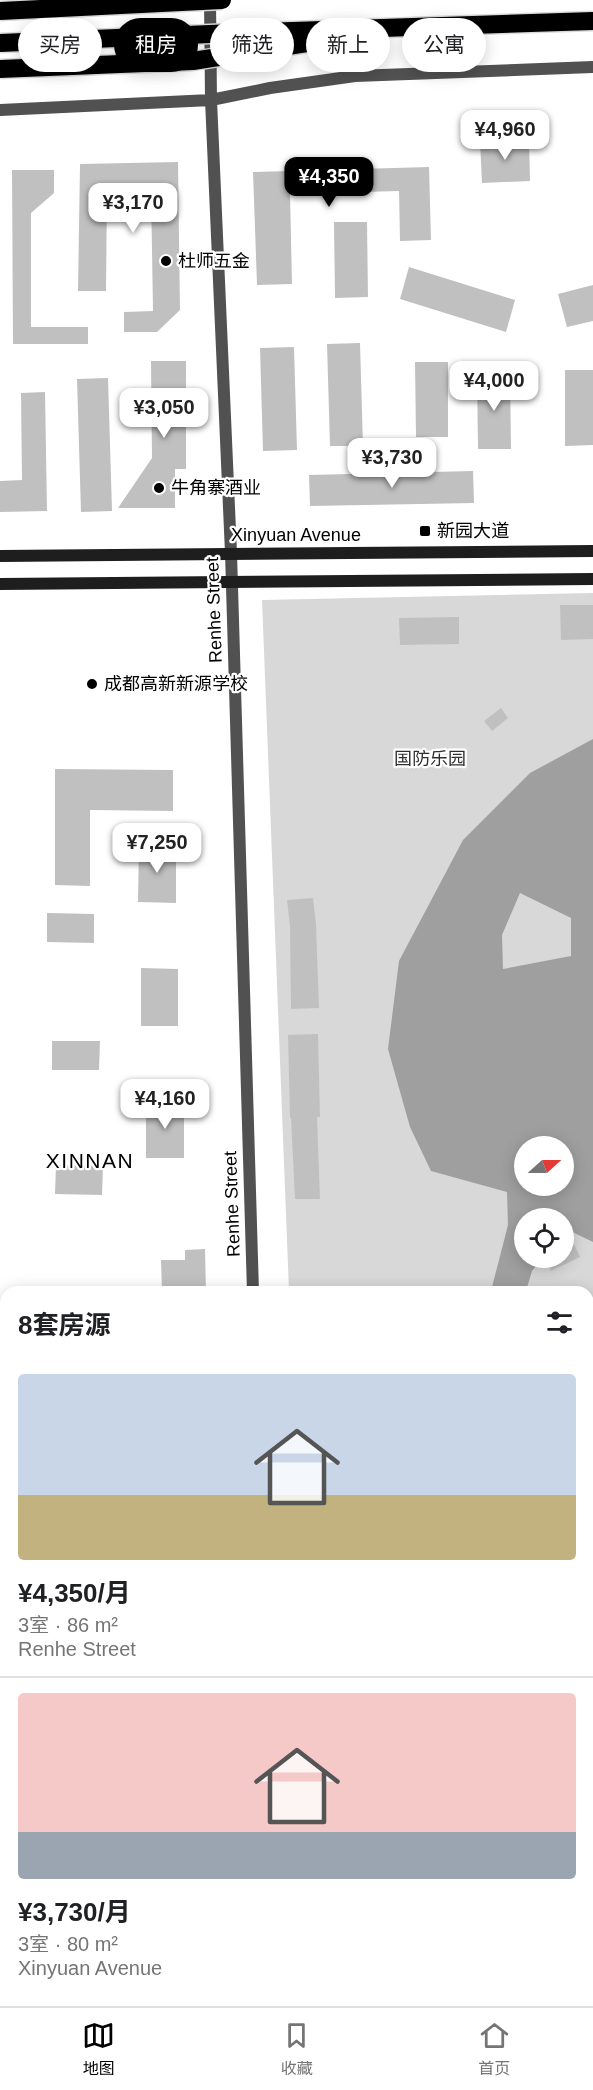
<!DOCTYPE html>
<html lang="zh">
<head>
<meta charset="utf-8">
<style>
  :root { --surface:#fff; --page:#f6f6f6; --text:#202124; --muted:#757577; --line:#e0e0e0; --accent:#000 }
  body { margin:0; font-family:Arial,"Noto Sans SC",sans-serif; background:var(--page); color:var(--text); height:100vh; display:flex; flex-direction:column; font-size:22px; white-space:nowrap }
  * { box-sizing:border-box; margin:0 }
  p { font-size:20px; color:var(--muted) }
  .icon { flex:none; width:33px; height:33px; fill:none; stroke:currentColor; stroke-width:2; stroke-linecap:round; stroke-linejoin:round }
  .map { position:relative; flex:1; overflow:hidden }
  .drawer { position:absolute; left:0px; top:1286px; width:594px; height:722px; display:flex; flex-direction:column; background:var(--surface); border-radius:18px 18px 0 0; box-shadow:0 3px 15px #0003 }
  .drawer>* { flex:none }
  .hud { position:absolute; left:18px; top:18px; width:558px; height:54px; display:flex; gap:12px }
  .needle { width:39px; rotate:69deg }
  .tools { position:absolute; left:514px; top:1136px; display:grid; gap:12px }
  .tools a { display:grid; place-items:center; width:60px; height:60px; border-radius:50%; background:var(--surface); box-shadow:0 3px 15px #0003; font-size:30px }
  .price { position:absolute; translate:-50% -51px; padding:0 14px; border-radius:12px; background:#fff; color:#222; font-size:20px; line-height:39px; filter:drop-shadow(0 2px 3px #0008) }
  .price::after { content:''; position:absolute; left:50%; top:36px; width:18px; height:14px; margin-left:-9px; background:inherit; clip-path:polygon(0 0,100% 0,50% 100%) }
  .price.active { background:var(--accent); color:#fff }
  ul { padding:0; list-style:none }
  li { display:grid; align-content:center; gap:12px; height:318px; padding:0 18px }
  li+li { border-top:2px solid var(--line) }
  li span { display:grid; place-items:center; height:186px; border-radius:6px; color:#555 }
  li>.icon { margin-inline-start:auto }
  span .icon { width:108px; height:108px; fill:#fffc; stroke-width:1 }
  li b { font-size:26px }
  h2 { display:flex; justify-content:space-between; align-items:center; height:72px; padding:0 18px; font-size:26px }
  .chip { padding:0 21px; border-radius:27px; background:var(--surface); box-shadow:0 3px 15px #0003; font-size:21px; line-height:54px }
  .chip.active { background:var(--accent); color:#fff }
  .tab-bar { display:flex; justify-content:space-around; align-items:center; height:84px; border-top:2px solid var(--line); background:var(--surface); font-size:16px; color:var(--muted) }
  .tab-bar a { display:grid; justify-items:center; gap:3px }
  .tab-bar .active { color:var(--accent) }
  .map>svg:first-child { display:block }
  .green { fill:#d8d8d8; fill-rule:evenodd }
  .water { fill:#9f9f9f; fill-rule:evenodd }
  .building { fill:#c0c0c0 }
  .lines { fill:none; stroke-linecap:round; stroke-linejoin:round }
  .street { stroke:#515151; stroke-width:12 }
  .secondary { stroke:#1e1e1e; stroke-width:12 }
  .rail { stroke:#000; stroke-width:4.5; stroke-dasharray:9 3 1.5 3; stroke-linecap:butt }
  .highway-bridge-casing { stroke:#dbdbdb; stroke-width:21; stroke-linecap:butt }
  .highway-bridge { stroke:#000; stroke-width:18 }
  .poi-dot { fill:#000; stroke:#fff; stroke-width:2 }
  .labels { text-anchor:middle; dominant-baseline:central; stroke-width:4.5; stroke-linejoin:round; paint-order:stroke }
  .poi-label { font-size:18px; fill:#000; stroke:#fff; text-anchor:start }
  .street-label { font-size:18px; fill:#000; stroke:#fff }
  .park-label { font-size:18px; fill:#2f2f2f; stroke:#fff }
  .quarter-label { font-size:21px; letter-spacing:1.5px; fill:#000; stroke:#fff }
</style>
</head>
<body>
<div class="map">
<svg width="593" height="2006" viewBox="0 0 593 2006">
  <rect width="100%" height="100%" fill="#fff"/>
  <path class="green" d="M593 593V1572H588V1292L289 1291 262 600ZM525 1146H564V1185H525ZM525 1218H564V1257H525Z"/>
  <path class="water" d="M593 739V1242L566 1229 564 1231V1218H525V1257H543L532 1271 526 1291H491L508 1225 507 1192 431 1171 410 1127 388 1049 399 961 463 840 530 773ZM520 893 571 918V956L503 969 502 935ZM525 1146H564V1185H525Z"/>
  <path class="building" d="M529 140 530 181 482 183 480 141Z
    M178 162 180 310 157 332H124V312L153 311 151 190 107 191 106 291H78L80 164Z
    M429 167 431 240 400 241 399 191 290 194 292 284 257 285 253 172Z
    M12 170H54V193L31 213V327H88V344H13Z
    M334 222H367L368 297 335 298Z
    M409 267 515 300 506 332 400 299Z
    M593 285V321L567 327 558 294Z
    M360 343 363 446H330L327 344Z
    M294 347 297 450 263 451 260 348Z
    M151 361H186V469H175V508H118L152 458Z
    M415 362H448V437H416Z
    M565 370H593V445L565 446Z
    M477 374H510L511 449H478Z
    M108 378 112 511 81 512 77 379Z
    M45 392 47 511 0 512V481L22 480 21 393Z
    M473 471 474 503 310 506 309 475Z
    M560 605H593V639L561 640Z
    M459 617V644L400 645 399 618Z
    M501 708 508 718 492 731 484 721Z
    M55 769 173 770V811L90 810V886L55 885Z
    M139 845H176V903L138 902Z
    M313 898 316 925 319 1008 291 1009 290 926 287 900Z
    M47 913 94 914V943L47 942Z
    M141 968 178 969V1026H141Z
    M318 1034 320 1117H317L320 1199H295L291 1118H290L288 1035Z
    M52 1041H100L99 1070H52Z
    M146 1101H184V1158H146Z
    M56 1165 103 1166 102 1195 55 1194Z
    M573 1242 580 1257 551 1271 544 1257H564V1246Z
    M205 1249 206 1292H162L161 1260H185V1250Z"/>
  <g class="lines">
    <path class="street" d="M210 0 211 100 231 553 253 1292
      M0 110 211 100 270 88 355 76 593 67
      M461 2001V2006"/>
    <path class="secondary" d="M0 556 593 551
      M0 584 593 579
      M588 1784H593
      M0 1798H6"/>
    <path class="rail" d="M588 1684H593
      M588 1699H593
      M0 1709H6
      M0 1720 6 1719"/>
    <defs>
      <path id="highway-bridge" d="M0 11 222 0
        M0 43 233 33 593 21
        M0 69 193 61 326 40"/>
    </defs>
    <use href="#highway-bridge" class="highway-bridge-casing"/>
    <use href="#highway-bridge" class="highway-bridge"/>
  </g>
  <g class="poi-dot">
    <circle cx="166" cy="261" r="6"/>
    <circle cx="159" cy="488" r="6"/>
    <rect x="419" y="525" width="12" height="12" rx="3"/>
    <circle cx="92" cy="684" r="6"/>
  </g>
  <g class="labels">
    <g class="poi-label">
      <text x="178" y="261">杜师五金</text>
      <text x="171" y="488">牛角寨酒业</text>
      <text x="437" y="531">新园大道</text>
      <text x="104" y="684">成都高新新源学校</text>
    </g>
    <g class="street-label">
      <text x="296" y="535">Xinyuan Avenue</text>
      <text transform="translate(214 610) rotate(-92)">Renhe Street</text>
      <text transform="translate(232 1204) rotate(-92)">Renhe Street</text>
    </g>
    <g class="park-label">
      <text x="430" y="759">国防乐园</text>
    </g>
    <g class="quarter-label">
      <text x="90" y="1160">XINNAN</text>
    </g>
  </g>
</svg>
<div class="tools">
<a><svg class="needle" viewBox="-14 -14 28 28"><path d="M0-13l5 13h-10z" fill="#e53935"/><path d="M0 13l5-13h-10z" fill="#757577"/></svg></a>
<a><svg class="icon" aria-label="locate" viewBox="0 0 24 24"><circle cx="12" cy="12" r="6"/><path d="M12 2v4M12 18v4M2 12h4M18 12h4"/></svg></a>
</div>
<b class="price" style="left:505px;top:161px">¥4,960</b>
<b class="price active" style="left:329px;top:208px">¥4,350</b>
<b class="price" style="left:133px;top:234px">¥3,170</b>
<b class="price" style="left:494px;top:412px">¥4,000</b>
<b class="price" style="left:164px;top:439px">¥3,050</b>
<b class="price" style="left:392px;top:489px">¥3,730</b>
<b class="price" style="left:157px;top:874px">¥7,250</b>
<b class="price" style="left:165px;top:1130px">¥4,160</b>
<div class="hud">
<a class="chip">买房</a>
<a class="chip active">租房</a>
<a class="chip">筛选</a>
<a class="chip">新上</a>
<a class="chip">公寓</a>
</div>
<section class="drawer">
<h2>8套房源<svg class="icon" aria-label="filters" viewBox="0 0 24 24"><path d="M4 7h16M4 17h16"/><circle cx="9" cy="7" r="2"/><circle cx="15" cy="17" r="2"/></svg></h2>
<ul>
<li><span style="background:linear-gradient(#c9d6e8 65%,#c2b280 0)"><svg class="icon" aria-label="home" viewBox="0 0 24 24"><path d="M3 11l9-7 9 7M6 9v11h12V9"/></svg></span><div><b>¥4,350/月</b><p>3室 · 86 m²</p><p>Renhe Street</p></div></li>
<li><span style="background:linear-gradient(#f6c9c9 75%,#9aa5b1 0)"><svg class="icon" aria-label="home" viewBox="0 0 24 24"><path d="M3 11l9-7 9 7M6 9v11h12V9"/></svg></span><div><b>¥3,730/月</b><p>3室 · 80 m²</p><p>Xinyuan Avenue</p></div></li>
</ul>
</section>
</div>
<nav class="tab-bar">
<a class="active"><svg class="icon" aria-label="map" viewBox="0 0 24 24"><path d="M3 6l6-2 6 2 6-2v14l-6 2-6-2-6 2zM9 4v14M15 6v14"/></svg>地图</a>
<a><svg class="icon" aria-label="saved" viewBox="0 0 24 24"><path d="M7 4h10v16l-5-4-5 4z"/></svg>收藏</a>
<a><svg class="icon" aria-label="home" viewBox="0 0 24 24"><path d="M3 11l9-7 9 7M6 9v11h12V9"/></svg>首页</a>
</nav>
</body>
</html>
